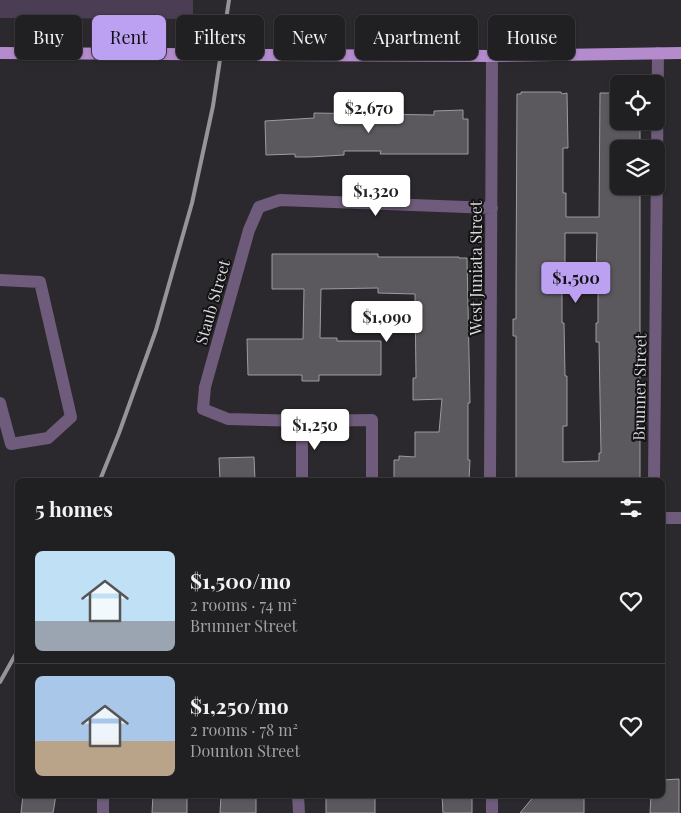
<!DOCTYPE html>
<html lang="en">
<head>
<meta charset="utf-8">
<style>
  :root { --surface:#201f22; --page:#2d2c2f; --text:#f1f3f6; --muted:#a2a2a5; --line:#3d3d40; --accent:#bca0f2 }
  body { margin:0; font-family:"Playfair Display",serif; background:var(--page); color:var(--text); height:100vh; display:flex; flex-direction:column; font-size:19px; white-space:nowrap }
  * { box-sizing:border-box; margin:0 }
  p { font-size:16px; color:var(--muted) }
  .icon { flex:none; width:28px; height:28px; fill:none; stroke:currentColor; stroke-width:2; stroke-linecap:round; stroke-linejoin:round }
  .map { position:relative; flex:1; overflow:hidden }
  .side { position:absolute; left:15px; top:478px; width:650px; height:320px; display:flex; flex-direction:column; background:var(--surface); border-radius:8px; box-shadow:0 1px 4px #0004,0 0 0 1px var(--line) }
  .side>* { flex:none }
  .banner { position:absolute; left:15px; top:15px; width:651px; height:45px; display:flex; gap:10px }
  .tools { position:absolute; left:610px; top:75px; display:grid; gap:10px }
  .tools a { display:grid; place-items:center; width:55px; height:55px; border-radius:8px; background:var(--surface); box-shadow:0 1px 4px #0004,0 0 0 1px var(--line); font-size:25px }
  .price { position:absolute; translate:-50% -42px; padding:0 11px; border-radius:5px; background:#fff; color:#222; font-size:16px; line-height:32px; filter:drop-shadow(0 1px 2px #0008) }
  .price::after { content:''; position:absolute; left:50%; top:30px; width:15px; height:11px; margin-left:-8px; background:inherit; clip-path:polygon(0 0,100% 0,50% 100%) }
  .price.active { background:var(--accent); color:#111 }
  ul { padding:0; list-style:none }
  li { display:flex; align-items:center; gap:15px; height:125px; padding:0 20px }
  li+li { border-top:1px solid var(--line) }
  li span { display:grid; place-items:center; flex:none; width:140px; height:100px; border-radius:8px; color:#555 }
  li>.icon { margin-inline-start:auto }
  span .icon { width:60px; height:60px; fill:#fffc; stroke-width:1 }
  li b { font-size:21px }
  h2 { display:flex; justify-content:space-between; align-items:center; height:60px; padding:0 20px; font-size:21px }
  .chip { padding:0 18px; border-radius:8px; background:var(--surface); box-shadow:0 1px 4px #0004,0 0 0 1px var(--line); font-size:18px; line-height:45px }
  .chip.active { background:var(--accent); color:#111 }
  .map>svg:first-child { display:block }
  .green { fill:#4b3e54 }
  .building { fill:#5c595e; stroke:#9e9ba0; fill-rule:evenodd }
  .lines { fill:none; stroke-linecap:round; stroke-linejoin:round }
  .minor { stroke:#6f5b7b; stroke-width:12 }
  .major { stroke:#b48bcd; stroke-width:12 }
  .rail { stroke:#969498; stroke-width:4 }
  .major-bridge { stroke:#b48bcd; stroke-width:12 }
  .labels { text-anchor:middle; dominant-baseline:central; stroke-width:4; stroke-linejoin:round; paint-order:stroke }
  .street-label { font-size:16px; fill:#d9d8db; stroke:#131214 }
</style>
</head>
<body>
<div class="map">
<svg width="681" height="813" viewBox="0 0 681 813">
  <rect width="100%" height="100%" fill="#2b292d"/>
  <path class="green" d="M0 0H193V19L0 18Z"/>
  <path class="building" d="M521 92H561L562 94 567 93 568 148H563V193H566V217H599L600 93H619V121H640V149H619V186H640V480H516V336H513V319H516V292L517 94H521ZM565 233H597L596 280H598V323H596V342H599L601 453H599V461L563 462V426H567V376H565L564 323H562V288H565Z
    M463 110V119H468V154H380L381 151H344V155L309 157H295V154L266 155 265 121 314 118V113L434 115V111Z
    M272 254H378V257H459V258H467L470 403H468V460H470L469 480H394V460H399V456L415 457V432H439L442 399 413 400V378H416L415 294 378 293V288L321 289 320 338H337V341H381V375H319V381H302V375H248L247 339H303L304 289H272Z
    M254 457 255 480H220L219 458Z
    M679 779V813H650L651 795H662V780Z
    M23 795H56L53 813H21Z
    M153 795H187V813H152Z
    M221 795H256V813H220Z
    M326 795H375V813H326Z
    M442 795H472V813H443Z
    M535 795H584V813H520Z"/>
  <g class="lines">
    <path class="minor" d="M0 280 40 282 71 417 48 438 11 444 0 403
      M302 421V480
      M372 480V420L302 421 228 419 203 409 205 387 249 230 259 207 280 200 492 208
      M490 480 492 56
      M654 480 658 53
      M662 518H681
      M298 795 299 813
      M492 795V813
      M103 813V795"/>
    <path class="major" d="M0 53 165 54
      M263 55 492 56 681 53"/>
    <path class="rail" d="M100 480 119 433 156 330 192 203 213 106 229 0
      M0 682 18 650"/>
    <path class="major-bridge" d="M165 54 263 55"/>
  </g>
  <g class="labels">
    <g class="street-label">
      <text transform="translate(475 268) rotate(-90)">West Juniata Street</text>
      <text transform="translate(212 302) rotate(-74)">Staub Street</text>
      <text transform="translate(639 387) rotate(-89)">Brunner Street</text>
    </g>
  </g>
</svg>
<div class="tools">
<a><svg class="icon" aria-label="locate" viewBox="0 0 24 24"><circle cx="12" cy="12" r="6"/><path d="M12 2v4M12 18v4M2 12h4M18 12h4"/></svg></a>
<a><svg class="icon" aria-label="layers" viewBox="0 0 24 24"><path d="M12 4l9 5-9 5-9-5zM3 14l9 5 9-5"/></svg></a>
</div>
<b class="price" style="left:369px;top:134px">$2,670</b>
<b class="price" style="left:376px;top:217px">$1,320</b>
<b class="price active" style="left:576px;top:304px">$1,500</b>
<b class="price" style="left:387px;top:343px">$1,090</b>
<b class="price" style="left:315px;top:451px">$1,250</b>
<div class="banner">
<a class="chip">Buy</a>
<a class="chip active">Rent</a>
<a class="chip">Filters</a>
<a class="chip">New</a>
<a class="chip">Apartment</a>
<a class="chip">House</a>
</div>
<section class="side">
<h2>5 homes<svg class="icon" aria-label="filters" viewBox="0 0 24 24"><path d="M4 7h16M4 17h16"/><circle cx="9" cy="7" r="2"/><circle cx="15" cy="17" r="2"/></svg></h2>
<ul>
<li><span style="background:linear-gradient(#bfe0f5 70%,#9aa5b1 0)"><svg class="icon" aria-label="home" viewBox="0 0 24 24"><path d="M3 11l9-7 9 7M6 9v11h12V9"/></svg></span><div><b>$1,500/mo</b><p>2 rooms · 74 m²</p><p>Brunner Street</p></div><svg class="icon" aria-label="heart" viewBox="0 0 24 24"><path d="M12 20l-8-8c-3-5 5-10 8-4 3-6 11-1 8 4z"/></svg></li>
<li><span style="background:linear-gradient(#a9c7e8 65%,#b9a48a 0)"><svg class="icon" aria-label="home" viewBox="0 0 24 24"><path d="M3 11l9-7 9 7M6 9v11h12V9"/></svg></span><div><b>$1,250/mo</b><p>2 rooms · 78 m²</p><p>Dounton Street</p></div><svg class="icon" aria-label="heart" viewBox="0 0 24 24"><path d="M12 20l-8-8c-3-5 5-10 8-4 3-6 11-1 8 4z"/></svg></li>
</ul>
</section>
</div>
</body>
</html>
